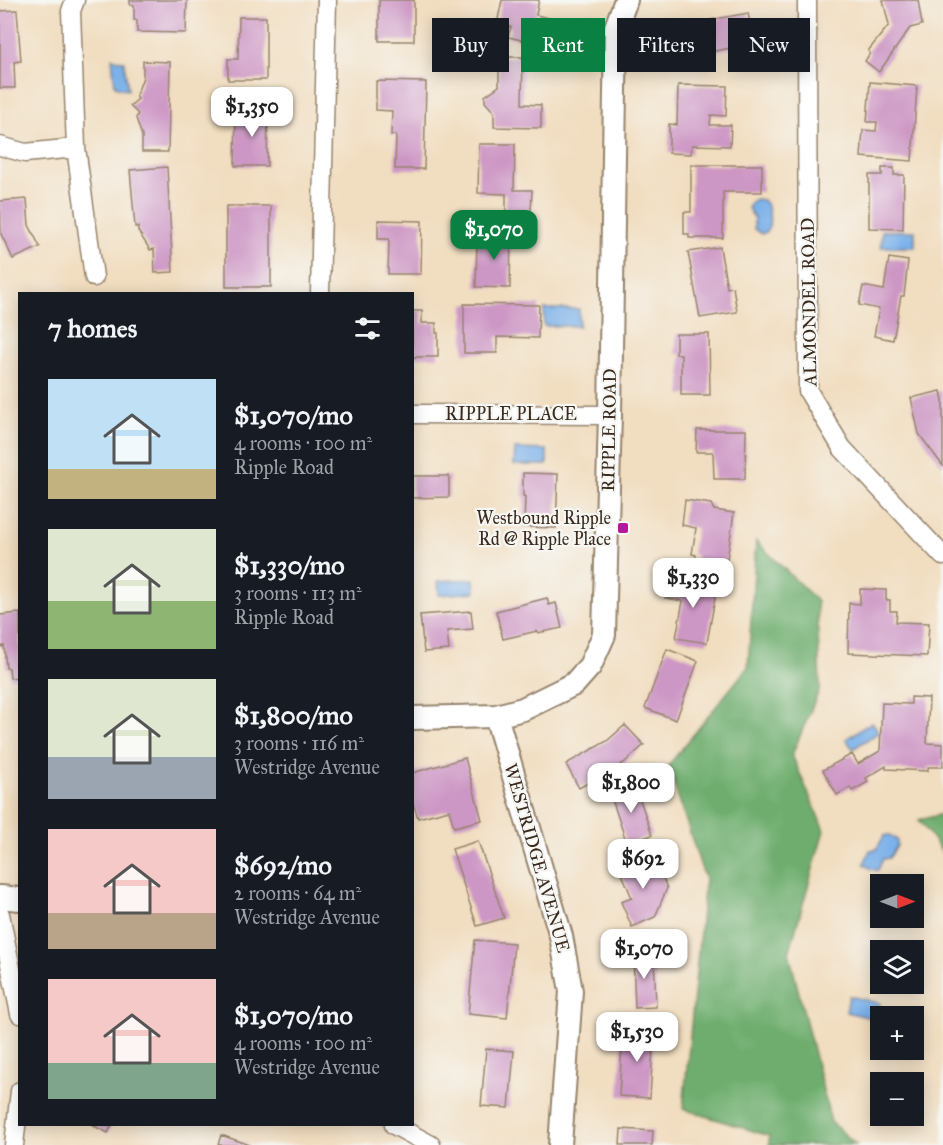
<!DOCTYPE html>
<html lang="en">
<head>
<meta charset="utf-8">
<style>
  :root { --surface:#171b24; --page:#20242c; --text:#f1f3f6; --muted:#9ea1a6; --accent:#0b8043 }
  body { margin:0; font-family:"IM FELL Great Primer",serif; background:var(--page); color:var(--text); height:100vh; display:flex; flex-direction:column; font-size:22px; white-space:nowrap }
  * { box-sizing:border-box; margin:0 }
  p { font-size:20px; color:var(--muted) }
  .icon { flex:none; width:33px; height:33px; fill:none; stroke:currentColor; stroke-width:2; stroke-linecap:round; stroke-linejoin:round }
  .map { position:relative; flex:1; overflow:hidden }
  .panel { position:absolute; left:18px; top:292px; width:396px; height:834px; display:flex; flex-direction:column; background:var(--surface); border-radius:0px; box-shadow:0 3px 15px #0003 }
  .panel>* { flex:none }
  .top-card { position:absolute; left:432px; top:18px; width:420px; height:54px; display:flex; gap:12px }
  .needle { width:39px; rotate:90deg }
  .tools { position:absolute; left:870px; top:874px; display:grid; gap:12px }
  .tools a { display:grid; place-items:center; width:54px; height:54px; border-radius:0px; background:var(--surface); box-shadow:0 3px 15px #0003; font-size:30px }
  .price { position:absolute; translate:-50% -51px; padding:0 14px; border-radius:12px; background:#fff; color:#222; font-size:20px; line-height:39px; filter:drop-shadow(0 2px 3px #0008) }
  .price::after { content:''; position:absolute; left:50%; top:36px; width:18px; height:14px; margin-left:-9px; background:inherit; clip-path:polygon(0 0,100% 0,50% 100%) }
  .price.on { background:var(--accent); color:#fff }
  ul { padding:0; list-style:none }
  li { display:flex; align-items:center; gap:18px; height:150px; padding:0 30px }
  li span { display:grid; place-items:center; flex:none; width:168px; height:120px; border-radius:0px; color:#555 }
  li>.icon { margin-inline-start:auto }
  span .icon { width:72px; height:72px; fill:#fffc; stroke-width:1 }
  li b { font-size:26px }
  h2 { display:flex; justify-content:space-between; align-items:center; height:72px; padding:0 30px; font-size:26px }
  .tag { padding:0 21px; border-radius:0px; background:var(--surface); box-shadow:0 3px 15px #0003; font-size:21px; line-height:54px }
  .tag.on { background:var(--accent); color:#fff }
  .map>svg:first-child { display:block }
  .forest { fill:#6ead6e; stroke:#546c46; stroke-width:1.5 }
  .water { fill:#7bb1e9; stroke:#5b6e84; stroke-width:1.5 }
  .building { fill:#cd97c5 }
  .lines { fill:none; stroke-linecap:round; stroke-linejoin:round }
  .minor-casing { stroke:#96846e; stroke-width:21 }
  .tertiary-casing { stroke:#96846e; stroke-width:26 }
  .minor { stroke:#fff; stroke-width:18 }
  .tertiary { stroke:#fff; stroke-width:22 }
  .poi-dot { fill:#b5179e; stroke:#f6f6f2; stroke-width:2 }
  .labels { text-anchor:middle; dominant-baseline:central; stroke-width:4.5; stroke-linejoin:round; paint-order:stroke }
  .street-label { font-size:18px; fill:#3b2a1e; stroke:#f6f6f2 }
  .poi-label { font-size:18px; fill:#3b2a1e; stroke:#f6f6f2; text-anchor:end }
</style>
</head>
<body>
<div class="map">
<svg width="943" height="1145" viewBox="0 0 943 1145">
  <rect width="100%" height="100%" fill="#f6f6f2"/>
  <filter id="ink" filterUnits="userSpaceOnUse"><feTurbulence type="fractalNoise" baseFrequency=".0167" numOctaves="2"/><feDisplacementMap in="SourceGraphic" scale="12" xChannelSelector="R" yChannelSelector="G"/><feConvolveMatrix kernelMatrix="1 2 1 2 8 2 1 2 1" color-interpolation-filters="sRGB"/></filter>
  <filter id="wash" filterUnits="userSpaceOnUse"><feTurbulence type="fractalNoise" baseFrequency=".008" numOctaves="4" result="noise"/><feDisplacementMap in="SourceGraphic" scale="24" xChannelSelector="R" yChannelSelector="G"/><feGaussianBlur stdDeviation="1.35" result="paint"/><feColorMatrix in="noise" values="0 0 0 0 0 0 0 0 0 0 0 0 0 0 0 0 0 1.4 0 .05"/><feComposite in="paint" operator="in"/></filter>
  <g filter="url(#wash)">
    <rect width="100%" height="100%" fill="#f1ddbf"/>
    <path class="forest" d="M756 541 817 601 820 688 792 755 824 830 789 953 831 1122 856 1145H769V1136L683 1109 705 879 668 766 748 667Z
      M943 814V853L919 820Z"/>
    <path class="water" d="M112 58 124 61 128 90 115 86Z
      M756 199 763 200C770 207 772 224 766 232L762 234 754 229V218L748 208 752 201Z
      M882 231H915V247H881Z
      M544 309H579V326H544Z
      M515 449 547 450V465H514Z
      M474 579 475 592 439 595 438 581Z
      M872 722 879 732 853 749 846 739Z
      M889 835 897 840V846L889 858 883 859 878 870H873L864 864 870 850H876L884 836Z
      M849 996 880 1003 876 1019 846 1012Z"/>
    <g id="blocks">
      <path class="building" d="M130 0H187L186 33 137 32V20H134V5H130Z
        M379 0H414V41H379Z
        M502 0H539L536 15 558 20 552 47 508 37 511 27 497 24Z
        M883 0H918L922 25 910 28 879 72 865 61 870 53 868 51 889 25Z
        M17 10 21 61 14 62 15 88H0V11Z
        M748 13 754 44 693 55 687 24Z
        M239 17H266V80H228V59H238Z
        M499 57H523L522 104 541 105V128L494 127V112L485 102V96L499 86Z
        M143 61 170 62 168 152H142V136L136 118 138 114 130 106 138 99 136 96 143 77Z
        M376 81 426 82 424 169H395L396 135H391L392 111 376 110Z
        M870 82 917 86 912 161 861 157 863 130 876 131 877 122H867Z
        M678 85 727 86 726 116 711 115 710 125H731L730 146 692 145 691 154 669 153V124L677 125Z
        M236 110H268L267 166H235Z
        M479 144H515L514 190H532L531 212H506V194L478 193Z
        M691 165H762V192H723V238H689V234H684V212H691Z
        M167 167 173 272 155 273 154 249 150 250 138 231V227H135L130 170Z
        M882 168H894V175H904L903 229 869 228V175H882Z
        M27 199 29 225 40 247 13 259 1 234 0 201Z
        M226 206H271V287H226Z
        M378 220 422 221 421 274H388L389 239H378Z
        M477 234 511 235 510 288 476 287Z
        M720 247 727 288 733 287 737 312 700 318 688 252Z
        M889 258 908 261 904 296H901L893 340 874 336 879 309 859 305 863 286 884 290Z
        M464 304 539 305 538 338 497 337V353H464Z
        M412 311H422V323H436V333H438V357H412Z
        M676 334H709L710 395H681V354H676Z
        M941 391 943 400V466L919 434 911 398Z
        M697 430H746L745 479H714L713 452H696Z
        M523 473 558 474 556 528 524 527 525 496H523Z
        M412 476H449V497L412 498Z
        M685 500 711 504 714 510 734 513 725 573 694 568 696 555 692 554 696 528 682 525Z
        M669 578 717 587 707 643 676 638 683 601 665 598Z
        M860 589 886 590V600H890V611H897L896 622 929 623 927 656 848 653 849 603 860 604Z
        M547 598 549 605 556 603 562 628 538 633 537 631 503 639 496 611Z
        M471 611 473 629 447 631 449 650 424 652 420 615Z
        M20 613V677L10 678 9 668H6L4 646 0 647V615Z
        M667 649 698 661 676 720 645 708Z
        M911 697 929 698 927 743 943 744V767H928V771L886 769V766L866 778 868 782 852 791 850 787 837 795 823 770 852 754 858 764 880 751 882 703 911 704Z
        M625 725 644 745 624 763 579 788 566 764 607 741Z
        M465 758 482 820 454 827 449 810 418 818 412 800V773Z
        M635 785 652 835 627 844 610 793Z
        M478 841 504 918 477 926 452 849Z
        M653 855 667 888 655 917 632 927 621 902 632 898 620 869Z
        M475 940 514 943 507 1018 468 1014Z
        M654 952 656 1007 635 1008 633 953Z
        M623 1029 654 1030 650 1098 619 1096Z
        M486 1049 514 1051 509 1108 481 1106Z
        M92 1125H112L108 1133Z
        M621 1129 653 1131 652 1145H620Z
        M221 1135 250 1145H218Z"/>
    </g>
  </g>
  <g filter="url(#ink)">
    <use href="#blocks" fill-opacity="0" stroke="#96846e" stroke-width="1.5"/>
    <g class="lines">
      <defs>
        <path id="minor" d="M807 0 808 391 842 448 943 556
          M0 146 25 153 76 148 71 11 75 0
          M76 148 94 277
          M320 294 327 0
          M412 414 610 415
          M0 914 20 1014
          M394 1125 431 1145
          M14 1145 20 1091"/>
        <path id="tertiary" d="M496 716 561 936 571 991 560 1145
          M412 718 496 716 523 709 574 684 590 666 604 635 610 415 616 27 626 0
          M0 897 20 899"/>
      </defs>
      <use href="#minor" class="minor-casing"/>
      <use href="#tertiary" class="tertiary-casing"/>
      <use href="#minor" class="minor"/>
      <use href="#tertiary" class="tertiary"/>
    </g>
  </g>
  <rect class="poi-dot" x="617" y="522" width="12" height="12" rx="3"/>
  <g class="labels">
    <g class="street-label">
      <text transform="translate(809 302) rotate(-91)">ALMONDEL ROAD</text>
      <text x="511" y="414">RIPPLE PLACE</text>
      <text transform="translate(609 430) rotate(-89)">RIPPLE ROAD</text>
      <text transform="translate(537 858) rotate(74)">WESTRIDGE AVENUE</text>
    </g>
    <g class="poi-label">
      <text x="611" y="518">Westbound Ripple<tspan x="611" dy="21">Rd @ Ripple Place</tspan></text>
    </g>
  </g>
</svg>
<div class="tools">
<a><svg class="needle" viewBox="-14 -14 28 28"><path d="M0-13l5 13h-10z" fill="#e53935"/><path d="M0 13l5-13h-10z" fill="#9ea1a6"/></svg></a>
<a><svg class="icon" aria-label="layers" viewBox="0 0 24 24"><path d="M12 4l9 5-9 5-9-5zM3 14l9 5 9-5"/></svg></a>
<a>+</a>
<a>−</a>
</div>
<b class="price" style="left:252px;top:138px">$1,350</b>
<b class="price on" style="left:494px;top:261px">$1,070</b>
<b class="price" style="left:693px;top:609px">$1,330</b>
<b class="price" style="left:631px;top:814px">$1,800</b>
<b class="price" style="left:643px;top:890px">$692</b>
<b class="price" style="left:644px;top:980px">$1,070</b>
<b class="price" style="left:637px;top:1063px">$1,530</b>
<div class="top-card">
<a class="tag">Buy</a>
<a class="tag on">Rent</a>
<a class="tag">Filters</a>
<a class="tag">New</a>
</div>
<section class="panel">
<h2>7 homes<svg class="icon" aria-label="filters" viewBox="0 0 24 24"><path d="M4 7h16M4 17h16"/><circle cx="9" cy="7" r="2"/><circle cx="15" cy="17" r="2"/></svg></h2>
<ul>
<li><span style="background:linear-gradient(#bfe0f5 75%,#c2b280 0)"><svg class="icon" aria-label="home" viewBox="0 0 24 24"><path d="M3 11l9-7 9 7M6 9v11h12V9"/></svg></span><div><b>$1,070/mo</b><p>4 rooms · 100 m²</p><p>Ripple Road</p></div></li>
<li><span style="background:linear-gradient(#dfe7d0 60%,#8fb573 0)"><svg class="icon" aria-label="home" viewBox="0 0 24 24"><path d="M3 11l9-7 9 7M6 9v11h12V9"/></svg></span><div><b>$1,330/mo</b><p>3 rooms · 113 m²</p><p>Ripple Road</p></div></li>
<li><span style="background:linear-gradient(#dfe7d0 65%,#9aa5b1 0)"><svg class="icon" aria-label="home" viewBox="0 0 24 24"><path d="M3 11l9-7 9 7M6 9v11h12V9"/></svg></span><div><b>$1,800/mo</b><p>3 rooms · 116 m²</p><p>Westridge Avenue</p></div></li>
<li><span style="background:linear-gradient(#f6c9c9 70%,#b9a48a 0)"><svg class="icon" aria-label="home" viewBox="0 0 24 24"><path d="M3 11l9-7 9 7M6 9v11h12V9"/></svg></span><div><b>$692/mo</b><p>2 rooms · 64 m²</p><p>Westridge Avenue</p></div></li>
<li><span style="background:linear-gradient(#f6c9c9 70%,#7fa58c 0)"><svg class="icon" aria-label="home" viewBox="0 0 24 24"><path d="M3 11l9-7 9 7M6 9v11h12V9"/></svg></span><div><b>$1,070/mo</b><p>4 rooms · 100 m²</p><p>Westridge Avenue</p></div></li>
</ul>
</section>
</div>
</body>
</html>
